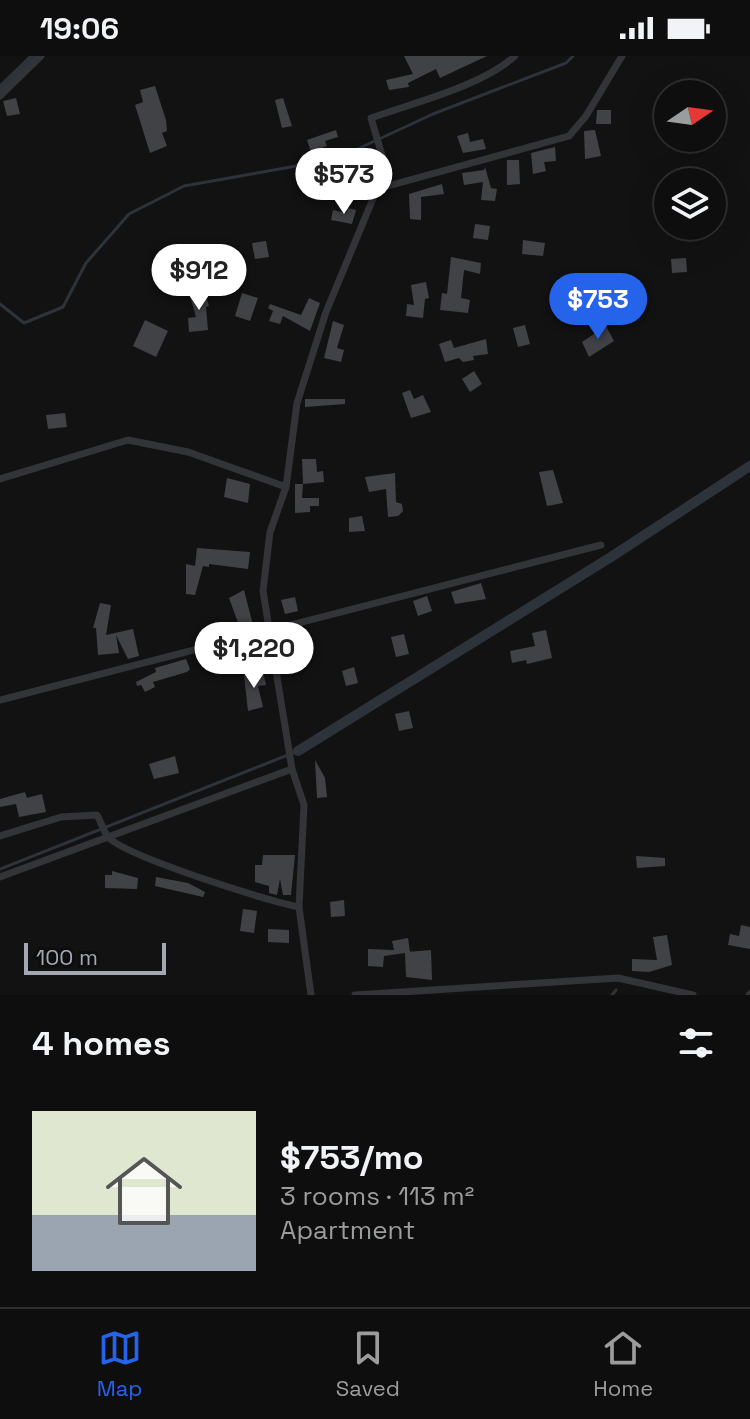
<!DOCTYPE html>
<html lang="en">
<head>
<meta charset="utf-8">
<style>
  :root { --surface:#0e0e0e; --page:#1c1c1c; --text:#f1f3f6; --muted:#9b9c9e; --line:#2e2e2e; --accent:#2563eb }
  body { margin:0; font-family:"Space Grotesk",sans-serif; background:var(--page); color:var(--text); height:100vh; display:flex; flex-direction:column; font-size:30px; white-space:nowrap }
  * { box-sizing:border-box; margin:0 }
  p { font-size:26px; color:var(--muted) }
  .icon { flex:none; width:44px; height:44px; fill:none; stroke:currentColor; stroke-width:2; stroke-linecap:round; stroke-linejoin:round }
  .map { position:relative; height:939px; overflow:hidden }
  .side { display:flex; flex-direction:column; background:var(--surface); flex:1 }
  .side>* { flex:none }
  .needle { width:52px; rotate:77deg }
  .buttons { position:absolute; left:654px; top:24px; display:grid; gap:16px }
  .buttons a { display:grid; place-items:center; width:72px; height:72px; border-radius:50%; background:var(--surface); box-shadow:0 8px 32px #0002,0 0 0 2px var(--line); font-size:40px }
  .scale { position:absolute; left:24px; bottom:20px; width:142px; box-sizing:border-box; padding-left:8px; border:4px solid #a5a8b2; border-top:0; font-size:22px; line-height:28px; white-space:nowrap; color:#a5a8b2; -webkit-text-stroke:6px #0d0d0e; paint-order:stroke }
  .price { position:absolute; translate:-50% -68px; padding:0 18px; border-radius:28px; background:#fff; color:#222; font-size:26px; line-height:52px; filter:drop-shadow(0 2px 4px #0008) }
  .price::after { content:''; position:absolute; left:50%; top:48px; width:24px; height:18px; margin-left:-12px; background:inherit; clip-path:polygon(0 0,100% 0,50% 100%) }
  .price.current { background:var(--accent); color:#fff }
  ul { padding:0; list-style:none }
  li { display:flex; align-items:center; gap:24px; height:200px; padding:0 32px }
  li+li { border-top:2px solid var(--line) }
  li span { display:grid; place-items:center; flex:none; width:224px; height:160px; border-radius:0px; color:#555 }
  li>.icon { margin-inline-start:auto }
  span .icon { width:96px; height:96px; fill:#fffc; stroke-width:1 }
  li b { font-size:34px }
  h2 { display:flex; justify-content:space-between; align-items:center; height:96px; padding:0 32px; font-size:34px }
  .status { display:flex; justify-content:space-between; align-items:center; height:56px; padding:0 40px; background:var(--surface); direction:ltr }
  .status svg { height:22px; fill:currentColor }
  .tab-bar { display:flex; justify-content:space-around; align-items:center; height:112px; border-top:2px solid var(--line); background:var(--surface); font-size:22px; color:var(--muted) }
  .tab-bar a { display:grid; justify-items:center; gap:4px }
  .tab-bar .current { color:var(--accent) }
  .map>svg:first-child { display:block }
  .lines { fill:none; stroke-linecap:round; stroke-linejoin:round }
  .stream { stroke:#2d333a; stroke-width:3 }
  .canal { stroke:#2d333a; stroke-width:10 }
  .building { fill:#414246 }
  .minor { stroke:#333438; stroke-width:7 }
</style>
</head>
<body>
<div class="status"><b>19:06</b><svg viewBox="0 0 49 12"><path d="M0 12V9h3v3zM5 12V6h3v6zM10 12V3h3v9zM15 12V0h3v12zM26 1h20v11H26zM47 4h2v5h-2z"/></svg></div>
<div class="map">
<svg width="750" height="939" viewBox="0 0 750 939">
  <rect width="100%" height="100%" fill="#121213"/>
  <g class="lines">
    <path class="stream" d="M0 248 24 267 63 251 86 207 129 158 184 130 336 103 433 58 566 7 573 0
      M0 813 298 695
      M612 939 616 934"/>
    <path class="canal" d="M0 35 36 0
      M298 695 611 501 750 410"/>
  </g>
  <path class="building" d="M404 0H487L440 22 436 13 408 27 409 31 389 34 386 24 413 18Z
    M155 30 166 64 167 75 162 77 167 90 150 97 135 49 143 46 140 34Z
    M16 42 20 58 7 60 3 45Z
    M283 42 292 70 282 72 275 44Z
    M597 54H611V68H596Z
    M336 74 338 81 325 85 327 90 311 96 307 84Z
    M595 74 601 100 585 103 584 75Z
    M468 77 470 86 483 83 486 93 463 97 457 80Z
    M555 91 556 105 544 106 546 115 533 118 531 97Z
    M507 104H519L520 128 507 129Z
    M485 111 491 132 497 133 495 145 481 144 483 126 464 129 462 117 484 114Z
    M442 128 444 138 421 141V164L410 163 409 138Z
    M348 152 356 154 352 168 331 164 333 154 346 157Z
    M475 168 490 170 488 184 473 182Z
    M523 184 545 187 543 200 522 198Z
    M266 185 269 201 255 203 252 187Z
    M451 201 481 207 480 218 464 214 461 242 470 244 468 257 440 254 442 237 447 238Z
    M686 202 687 216 672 217 671 203Z
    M426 226 429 242 425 243 423 262 406 260 407 248 414 249 411 229Z
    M204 233 209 250 206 251 208 274 189 276 188 262 196 261 189 237Z
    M586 233 591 249 573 254 569 239Z
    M242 237 258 242 250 265 235 260Z
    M309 242 320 247 310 275 283 260 280 268 269 265 273 255 268 252 270 248 301 259Z
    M145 264 168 275 156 301 133 290Z
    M333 265 344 269 337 292 344 294 341 306 324 302Z
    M525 269 530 288 518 291 513 272Z
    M606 270 614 285 589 301 582 286Z
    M486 283 488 298 473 300 474 304 463 306 459 302 445 306 439 288 451 284 454 292Z
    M474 315 482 328 470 336 462 323Z
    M410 334 414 343 423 339 431 356 411 362 402 337Z
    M305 343H345V348L305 351Z
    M65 357 67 371 48 373 46 359Z
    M302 403H316L317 416 323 415 324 426 303 428Z
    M553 414 563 447 547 450 539 416Z
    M395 417 396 446 402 448 403 455 398 460 388 461 386 433 369 436 365 421Z
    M227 422 250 428 248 447 224 441Z
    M295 428H303L302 442H319V450H310V456L295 457Z
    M362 460 365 475 349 476V462Z
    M197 492 250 496 248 513 209 508V511L203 510 195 539 186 538V508L195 510Z
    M481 527 486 543 455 548 451 536Z
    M244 534 253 569 240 572 229 542Z
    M427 540 432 555 418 560 413 545Z
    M295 541 298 555 285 558 281 544Z
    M100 547 111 549 106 579 133 573 139 600 128 603 116 579 119 597 98 599 96 572H93Z
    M546 574 552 602 527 608 526 604 512 607 510 595 535 590 532 577Z
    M404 578 409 598 396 601 391 581Z
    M249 587 252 598 231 603 230 598 211 600V596Z
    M186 603 190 613 187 616 153 626 155 631 145 636 141 629 137 630 136 626 156 616 155 612Z
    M354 611 358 627 346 630 342 615Z
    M263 615 266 629 258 630 263 651 248 655 244 619Z
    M409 655 413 672 399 675 395 658Z
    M175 700 179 717 154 723 149 708Z
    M315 704 325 722 327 741 317 742Z
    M25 736 27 742 42 738 46 756 19 761 16 748 0 751V743Z
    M263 799H295L291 839H283L280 823 277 839 269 837V830L255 826V809H262Z
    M636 800 665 802V810L637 812Z
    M112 815 138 822 137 833 105 832V819H112Z
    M156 821 188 827 205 836 203 841 155 830Z
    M344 844 345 860 331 861 330 846Z
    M243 853 257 855 254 877 240 875Z
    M741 869 750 871V893L728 889 730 878 739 880Z
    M268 873 289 874V887L268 886Z
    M667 879 672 909 649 916 632 915V903L657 904 653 881Z
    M408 882 410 896H407L431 894 432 924 406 921 405 897 384 900 383 911 368 910V893L394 894 392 885Z"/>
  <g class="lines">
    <path class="minor" d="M0 40 41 0
      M377 133 569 80 586 60 622 0
      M0 423 128 384 188 396 286 431
      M0 644 601 489
      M0 780 61 761 97 759C101 766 104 776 108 781 125 800 270 846 299 851
      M0 821 292 713
      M311 939 299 851 304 749 292 713 263 535 270 476 286 431 297 347 326 256 377 133 384 106 371 62C413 47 482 30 515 0
      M355 939 618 922 693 939
      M749 939 750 938"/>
  </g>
</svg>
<div class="buttons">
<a><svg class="needle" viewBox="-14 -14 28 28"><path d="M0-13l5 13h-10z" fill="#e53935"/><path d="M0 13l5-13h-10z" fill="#9b9c9e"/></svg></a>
<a><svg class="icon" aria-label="layers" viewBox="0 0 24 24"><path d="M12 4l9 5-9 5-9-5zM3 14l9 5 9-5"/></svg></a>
</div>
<div class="scale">100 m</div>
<b class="price" style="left:344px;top:160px">$573</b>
<b class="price" style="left:199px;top:256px">$912</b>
<b class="price current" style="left:598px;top:285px">$753</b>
<b class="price" style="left:254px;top:634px">$1,220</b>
</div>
<section class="side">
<h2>4 homes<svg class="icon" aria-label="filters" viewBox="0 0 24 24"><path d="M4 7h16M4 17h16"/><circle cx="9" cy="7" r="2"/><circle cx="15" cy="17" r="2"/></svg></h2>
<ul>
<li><span style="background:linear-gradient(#dfe7d0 65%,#9aa5b1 0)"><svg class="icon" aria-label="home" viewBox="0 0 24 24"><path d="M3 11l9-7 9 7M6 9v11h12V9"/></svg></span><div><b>$753/mo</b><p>3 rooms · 113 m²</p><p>Apartment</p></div></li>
</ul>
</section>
<nav class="tab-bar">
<a class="current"><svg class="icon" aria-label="map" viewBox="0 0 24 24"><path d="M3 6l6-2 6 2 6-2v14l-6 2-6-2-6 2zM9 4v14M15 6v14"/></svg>Map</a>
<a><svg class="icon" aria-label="saved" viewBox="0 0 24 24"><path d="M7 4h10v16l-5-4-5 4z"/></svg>Saved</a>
<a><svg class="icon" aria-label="home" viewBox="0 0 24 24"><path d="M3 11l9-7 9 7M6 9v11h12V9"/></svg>Home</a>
</nav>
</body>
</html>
